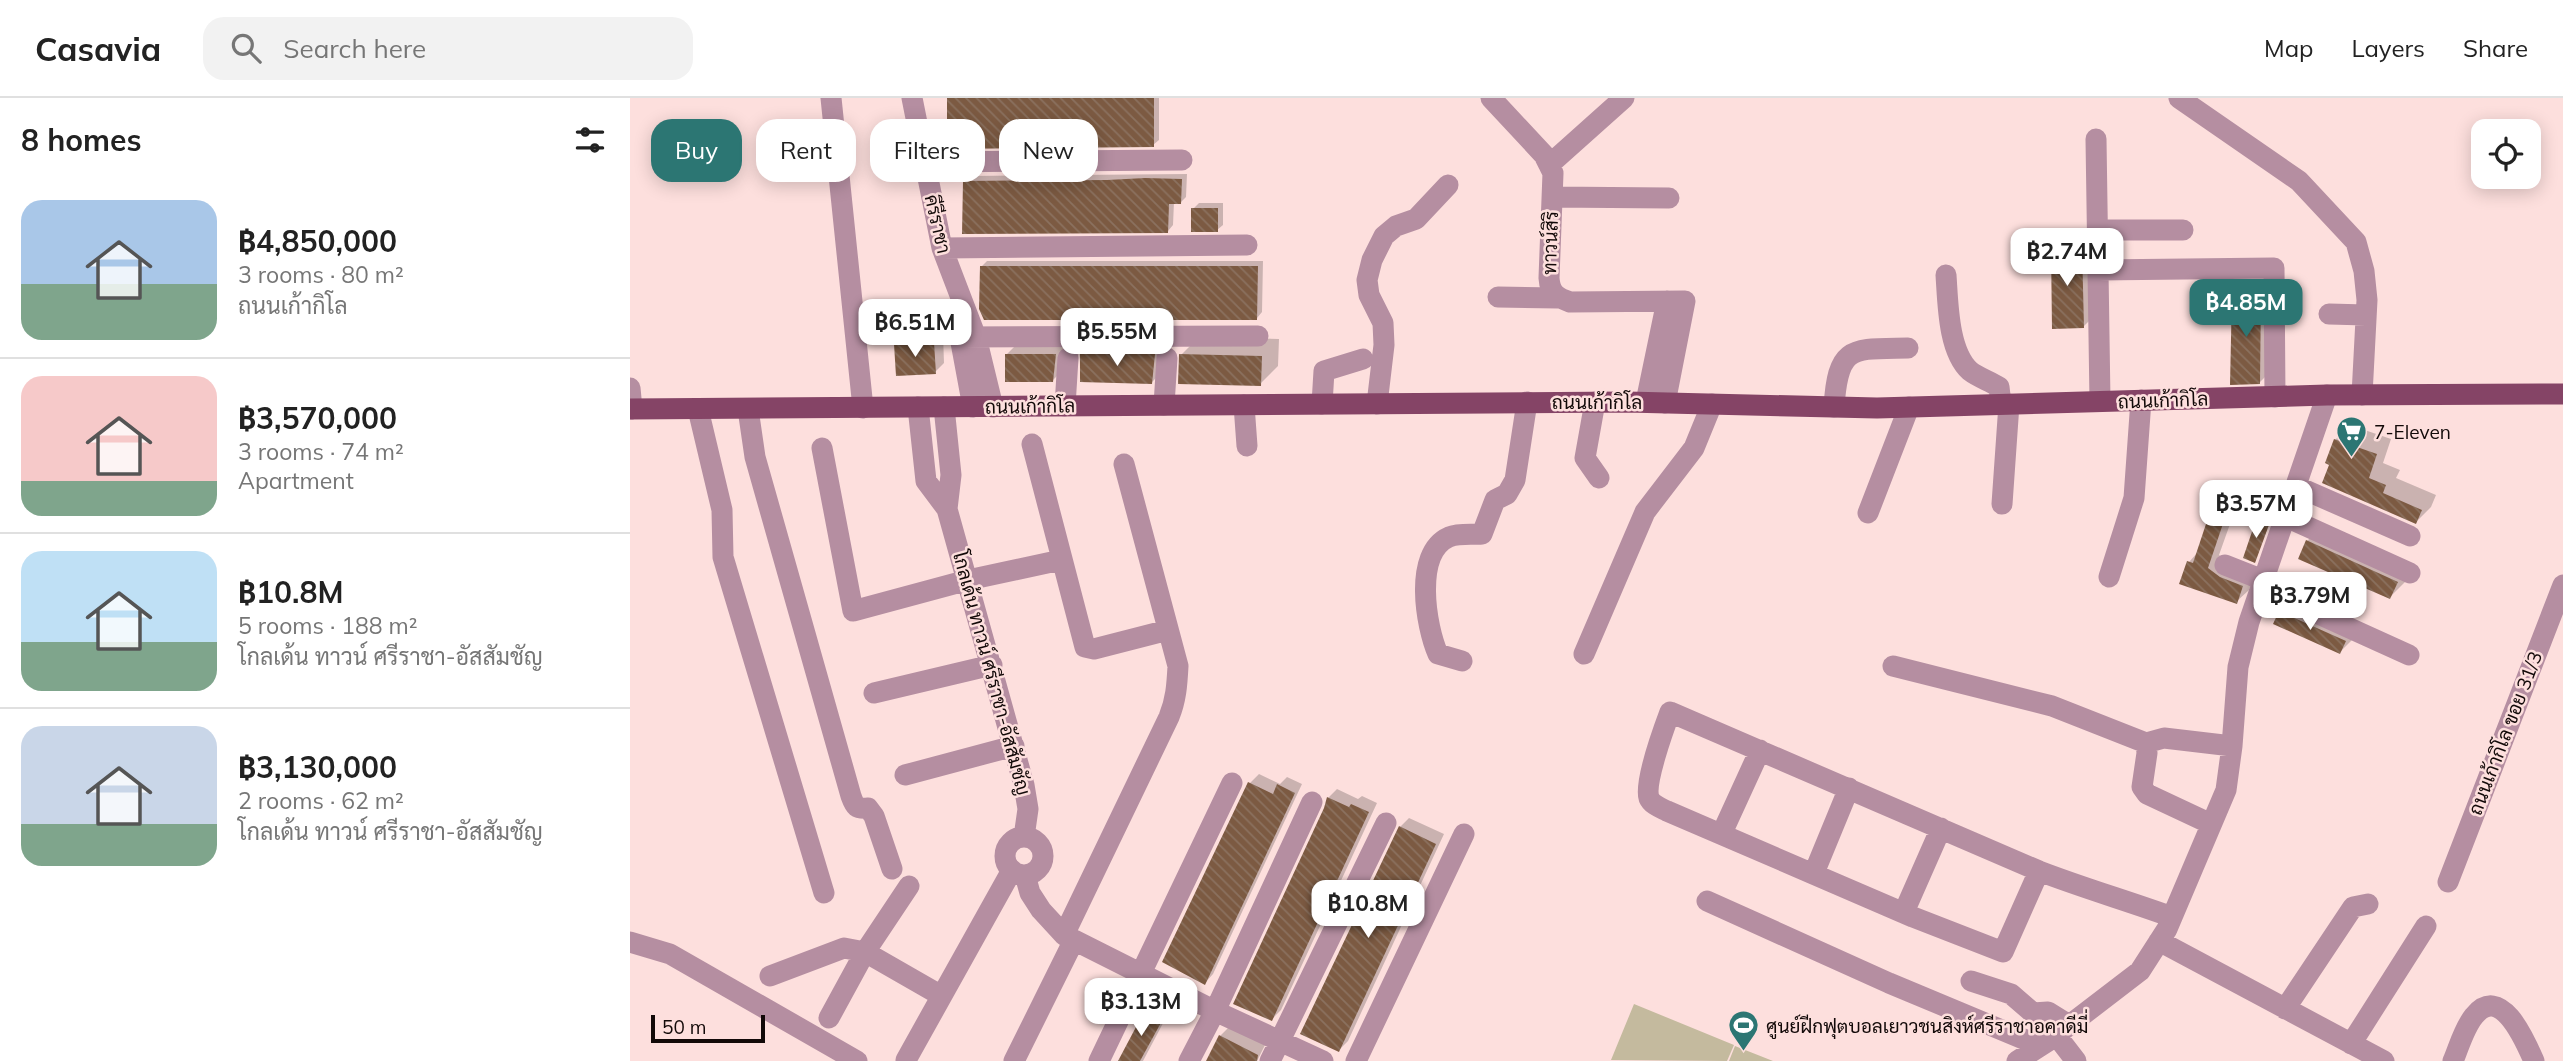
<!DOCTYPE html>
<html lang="en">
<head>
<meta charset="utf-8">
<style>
  :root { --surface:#fff; --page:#f2f2f2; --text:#222; --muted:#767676; --line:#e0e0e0; --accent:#2c7673 }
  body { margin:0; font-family:Mulish,Sarabun,sans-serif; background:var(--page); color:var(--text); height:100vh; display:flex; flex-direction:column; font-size:26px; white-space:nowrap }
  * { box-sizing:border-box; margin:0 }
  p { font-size:23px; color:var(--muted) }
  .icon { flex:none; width:38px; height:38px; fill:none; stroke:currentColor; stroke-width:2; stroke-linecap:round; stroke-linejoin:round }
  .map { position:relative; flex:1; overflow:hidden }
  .sheet { display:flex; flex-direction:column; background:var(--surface); width:630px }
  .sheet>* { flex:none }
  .banner { position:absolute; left:21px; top:21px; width:665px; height:63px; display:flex; gap:14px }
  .tools { position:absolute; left:1841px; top:21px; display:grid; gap:14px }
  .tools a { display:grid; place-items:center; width:70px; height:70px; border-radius:14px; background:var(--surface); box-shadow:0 4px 18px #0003; font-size:35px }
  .scale { position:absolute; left:21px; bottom:18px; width:114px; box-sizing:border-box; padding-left:7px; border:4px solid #120908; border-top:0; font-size:19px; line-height:24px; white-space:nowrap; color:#120908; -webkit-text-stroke:5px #fddfdd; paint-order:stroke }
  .price { position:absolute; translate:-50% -60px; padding:0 16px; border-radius:14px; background:#fff; color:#222; font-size:23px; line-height:46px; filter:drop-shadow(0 2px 4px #0008) }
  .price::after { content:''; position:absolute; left:50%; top:42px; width:21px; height:16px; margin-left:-10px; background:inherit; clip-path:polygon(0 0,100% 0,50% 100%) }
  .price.active { background:var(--accent); color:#fff }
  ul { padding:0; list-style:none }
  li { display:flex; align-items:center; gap:21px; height:175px; padding:0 21px }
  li+li { border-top:2px solid var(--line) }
  li span { display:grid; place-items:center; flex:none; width:196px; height:140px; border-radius:21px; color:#555 }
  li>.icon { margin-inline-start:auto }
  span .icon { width:84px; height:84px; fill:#fffc; stroke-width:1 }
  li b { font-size:30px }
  h2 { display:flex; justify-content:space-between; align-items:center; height:84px; padding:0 21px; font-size:30px }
  .pill { padding:0 24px; border-radius:21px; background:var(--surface); box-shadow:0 4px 18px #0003; font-size:24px; line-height:63px }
  .pill.active { background:var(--accent); color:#fff }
  header { display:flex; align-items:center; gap:42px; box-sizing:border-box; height:98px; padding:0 35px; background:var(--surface); border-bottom:2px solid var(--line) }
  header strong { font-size:33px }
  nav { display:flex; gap:38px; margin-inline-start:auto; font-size:24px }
  .search { width:490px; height:63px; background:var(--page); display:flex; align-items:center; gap:18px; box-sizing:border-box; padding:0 24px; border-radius:21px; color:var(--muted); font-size:26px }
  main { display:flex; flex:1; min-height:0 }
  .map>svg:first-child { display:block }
  .park { fill:#c4ba9e }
  .shadow { fill:#0003 }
  .building { fill:url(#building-back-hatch) }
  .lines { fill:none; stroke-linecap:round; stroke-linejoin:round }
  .minor { stroke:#b58ea1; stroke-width:21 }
  .major { stroke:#854466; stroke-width:21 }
  .labels { text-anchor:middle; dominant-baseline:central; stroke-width:5; stroke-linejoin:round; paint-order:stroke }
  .street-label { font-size:19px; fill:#120908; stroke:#fddfdd }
  .poi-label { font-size:19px; fill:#120908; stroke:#fddfdd; text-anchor:start }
</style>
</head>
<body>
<header>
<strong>Casavia</strong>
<div class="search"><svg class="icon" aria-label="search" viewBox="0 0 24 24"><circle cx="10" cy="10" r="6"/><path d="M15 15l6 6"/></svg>Search here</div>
<nav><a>Map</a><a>Layers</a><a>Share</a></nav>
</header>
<main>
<section class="sheet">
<h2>8 homes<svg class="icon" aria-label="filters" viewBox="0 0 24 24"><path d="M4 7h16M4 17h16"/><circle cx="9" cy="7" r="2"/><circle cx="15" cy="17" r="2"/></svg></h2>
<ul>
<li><span style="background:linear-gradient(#a9c7e8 60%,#7fa58c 0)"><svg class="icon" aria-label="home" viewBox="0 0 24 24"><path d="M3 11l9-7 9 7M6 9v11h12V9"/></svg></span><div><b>฿4,850,000</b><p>3 rooms · 80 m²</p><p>ถนนเก้ากิโล</p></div></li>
<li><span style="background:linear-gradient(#f6c9c9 75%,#7fa58c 0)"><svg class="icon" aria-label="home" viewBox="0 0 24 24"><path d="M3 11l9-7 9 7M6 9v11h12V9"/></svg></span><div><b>฿3,570,000</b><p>3 rooms · 74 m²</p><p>Apartment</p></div></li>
<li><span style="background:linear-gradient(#bfe0f5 65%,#7fa58c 0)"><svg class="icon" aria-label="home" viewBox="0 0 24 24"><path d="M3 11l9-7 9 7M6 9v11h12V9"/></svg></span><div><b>฿10.8M</b><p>5 rooms · 188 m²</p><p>โกลเด้น ทาวน์ ศรีราชา-อัสสัมชัญ</p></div></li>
<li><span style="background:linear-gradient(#c9d6e8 70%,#7fa58c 0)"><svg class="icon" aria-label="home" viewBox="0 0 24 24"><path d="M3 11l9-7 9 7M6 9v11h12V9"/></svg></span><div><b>฿3,130,000</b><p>2 rooms · 62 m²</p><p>โกลเด้น ทาวน์ ศรีราชา-อัสสัมชัญ</p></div></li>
</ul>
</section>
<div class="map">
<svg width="1933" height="963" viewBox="0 0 1933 963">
  <defs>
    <pattern id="building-back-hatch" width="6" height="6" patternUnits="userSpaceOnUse" patternTransform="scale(1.75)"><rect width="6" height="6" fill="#7c5a42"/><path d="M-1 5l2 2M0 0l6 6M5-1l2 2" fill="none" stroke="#8b715f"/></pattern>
  </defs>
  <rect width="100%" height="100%" fill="#fddfdd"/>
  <path class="park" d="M1004 906 1104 947 1097 963 981 962Z
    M1105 948 1143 963H1099Z"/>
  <path class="shadow" d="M319 0H529V42L523 47Z
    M557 76 556 99 551 104H544L543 127 538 133 335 83 340 78Z
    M569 105H593V127L587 132 563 111Z
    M1461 140 1462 220 1453 229 1423 150 1432 141Z
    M357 163H633L632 214 627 220 351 169Z
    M1613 186H1639V275L1630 284 1604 195Z
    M313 236 314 265 305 274 266 247 275 238Z
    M469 237 542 238 540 266 522 284 451 255Z
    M394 239H443L441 264 423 282 376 257Z
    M569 239 649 241 648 268 630 286 551 257Z
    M1720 327 1761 341 1753 365 1770 372 1766 380 1806 397 1801 409 1786 424 1701 366 1705 342Z
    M1598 391 1611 395 1589 457 1603 467 1624 476 1619 492 1606 504 1551 485 1559 464 1568 454 1586 403Z
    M1630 418 1641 421 1625 463 1628 420Z
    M1695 426 1778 481 1760 499 1677 443Z
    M1668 496 1728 536 1710 554 1645 525 1650 514Z
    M629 676 650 686 657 679 672 686 583 876 575 885 620 685Z
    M707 691 728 701 732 698 747 705 651 912 642 921 698 700Z
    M779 720 814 736 718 943 709 952 770 729Z
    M525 904 540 912 513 963H490L517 913Z
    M599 929 635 947 627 963H577L590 938Z"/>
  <path class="building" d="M317 0H524V49L317 51Z
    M515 80 552 81 551 106H539L538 135 332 136 333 83 477 82Z
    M561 110H588V134H561Z
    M1452 148 1454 230 1422 231 1421 149Z
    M350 168H628L627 222H354L349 211Z
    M1602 194 1631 195 1630 286 1600 287Z
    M304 244 306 276 266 278 264 246Z
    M450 254 525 256 522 286 450 284Z
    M375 256H426L423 284H375Z
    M549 256 632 258 631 288 548 286Z
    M1704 341 1747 356 1739 380 1756 387 1753 395 1792 412 1786 426 1692 385 1699 367 1695 365Z
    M1584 402 1599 408 1578 470 1590 479 1613 488 1607 506 1549 486 1557 463 1563 465Z
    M1627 419 1640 424 1625 465 1613 460Z
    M1676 442 1768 484 1760 501 1668 461Z
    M1649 513 1716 543 1710 556 1643 526Z
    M618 684 643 696 647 686 665 695 575 887 532 864Z
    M697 699 719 709 721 706 739 714 642 923 603 906 694 710Z
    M769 728 806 746 709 954 670 936Z
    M515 912 533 921 510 963H488Z
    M589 937 628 957 627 963H576Z"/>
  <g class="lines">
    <path class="minor" d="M201 0 233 310
      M282 0 312 150 346 239 363 309
      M861 0 914 57 923 75 919 180C920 195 926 199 940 204L1055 203 1035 305
      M1549 0 1669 83 1726 144 1734 173 1737 202 1732 297
      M1466 41 1470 303
      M295 64 552 62
      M919 67 994 0
      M922 99 1039 100
      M1467 132H1553
      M312 150 617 147
      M1468 172 1644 170 1645 299
      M1316 177C1318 205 1318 253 1340 273 1349 280 1360 283 1369 289L1371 306
      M868 199 928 200
      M1699 216 1736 217
      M331 228 330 239 343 309
      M330 239 628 238
      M0 290 2 311
      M965 304 955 360 969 380
      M1016 304 1037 203
      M692 306 694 273 733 261
      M747 306 754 247 753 225 739 197 737 182 742 162 754 138 766 128 786 121 818 87
      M534 307 537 260
      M614 307 617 348
      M435 308 438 260
      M288 309 296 383 317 411 394 687 398 711 394 739
      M314 309 321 377 317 411
      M1204 309C1208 246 1222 251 1278 250
      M68 311 92 412 93 459 194 795
      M118 311 125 359 221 698C225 709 226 711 238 710L244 718 262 771
      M402 346 455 549 464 551 538 532
      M192 350 223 513 338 482 431 462
      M1666 388 1780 438
      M1372 406 1379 306
      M1238 415 1279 309
      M1656 419 1780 475
      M1595 467 1633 482
      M1479 479 1504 400 1511 302
      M1631 490 1779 557
      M954 556 1015 414 1064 350 1082 306
      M832 563 808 556C796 529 783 455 819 439 829 435 841 437 852 436L865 402 877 396 885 382 897 304
      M1263 568 1422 608 1516 645 1517 655 1512 689 1517 696 1581 726
      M244 595 362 567
      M1516 645 1534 640 1602 648
      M275 677 384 648
      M1092 735 1130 652
      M375 758a19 19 0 1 1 38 0a19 19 0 1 1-38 0Z
      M1409 773 1373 854 1283 819 1037 713C1031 710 1022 707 1019 700 1014 685 1034 630 1040 614L1409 773C1453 790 1498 803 1542 819
      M1184 775 1219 690
      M395 777 400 795 411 812 434 837 585 913 693 963
      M1818 784 1933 487
      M1077 803 1259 885 1410 948
      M1274 814 1311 730
      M434 837 539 619C546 602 547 587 548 568L494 366
      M1529 843 1754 963
      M0 844 40 856 227 963
      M140 878 214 850 235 854 279 788
      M1341 883 1381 896 1403 915 1418 914 1439 927
      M1655 911 1723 809 1738 806
      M199 920 235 854 310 897
      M1426 937 1446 963
      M1721 946 1796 828
      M276 962 382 772
      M384 963 444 842
      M469 963 602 685
      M559 963 585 913 682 704
      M640 963 756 725
      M726 963 834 736
      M1387 963 1420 942 1510 873 1537 831 1596 692 1602 648 1608 569 1619 524 1697 297
      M1823 963C1829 949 1834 930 1844 918 1871 884 1896 945 1904 963"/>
    <path class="major" d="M0 311 997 304 1247 310 1697 297 1933 296"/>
  </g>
  <defs>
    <symbol id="supermarket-pin" viewBox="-11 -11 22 30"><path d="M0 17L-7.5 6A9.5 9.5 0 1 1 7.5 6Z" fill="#2c7673" stroke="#fddfdd"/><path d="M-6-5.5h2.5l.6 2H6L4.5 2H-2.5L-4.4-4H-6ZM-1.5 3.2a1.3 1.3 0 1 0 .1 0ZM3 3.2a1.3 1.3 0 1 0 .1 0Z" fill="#fff"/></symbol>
    <symbol id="stadium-pin" viewBox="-11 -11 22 30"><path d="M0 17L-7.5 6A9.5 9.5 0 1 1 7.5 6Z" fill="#2c7673" stroke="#fddfdd"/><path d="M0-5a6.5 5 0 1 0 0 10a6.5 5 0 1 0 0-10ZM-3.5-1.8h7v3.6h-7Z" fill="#fff"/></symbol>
  </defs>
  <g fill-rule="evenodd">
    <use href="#supermarket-pin" x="1704" y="316" width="35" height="47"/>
    <use href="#stadium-pin" x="1096" y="910" width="35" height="47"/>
  </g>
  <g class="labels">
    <g class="street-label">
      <text transform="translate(308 126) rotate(77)">คีรีราชา</text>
      <text transform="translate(920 145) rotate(-88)">ทาวน์สิริ</text>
      <text transform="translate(1533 302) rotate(-2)">ถนนเก้ากิโล</text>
      <text x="967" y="304">ถนนเก้ากิโล</text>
      <text transform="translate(400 308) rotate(-1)">ถนนเก้ากิโล</text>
      <text transform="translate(362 575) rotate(75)">โกลเด้น ทาวน์ ศรีราชา-อัสสัมชัญ</text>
      <text transform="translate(1875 635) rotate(-69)">ถนนเก้ากิโล ขอย 31/3</text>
    </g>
    <g class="poi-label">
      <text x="1744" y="334">7-Eleven</text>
      <text x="1136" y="928">ศูนย์ฝีกฟุตบอลเยาวชนสิงห์ศรีราชาอคาดีมี่</text>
    </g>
  </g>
</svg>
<div class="tools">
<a><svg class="icon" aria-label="locate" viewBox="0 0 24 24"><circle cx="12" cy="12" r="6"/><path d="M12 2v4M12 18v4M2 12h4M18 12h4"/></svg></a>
</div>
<div class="scale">50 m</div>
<b class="price" style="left:1437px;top:190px">฿2.74M</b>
<b class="price active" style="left:1616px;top:241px">฿4.85M</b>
<b class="price" style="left:285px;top:261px">฿6.51M</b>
<b class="price" style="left:487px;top:270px">฿5.55M</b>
<b class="price" style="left:1626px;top:442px">฿3.57M</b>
<b class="price" style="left:1680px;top:534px">฿3.79M</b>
<b class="price" style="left:738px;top:842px">฿10.8M</b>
<b class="price" style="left:511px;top:940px">฿3.13M</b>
<div class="banner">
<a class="pill active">Buy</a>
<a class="pill">Rent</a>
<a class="pill">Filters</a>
<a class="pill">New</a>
</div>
</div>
</main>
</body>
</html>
